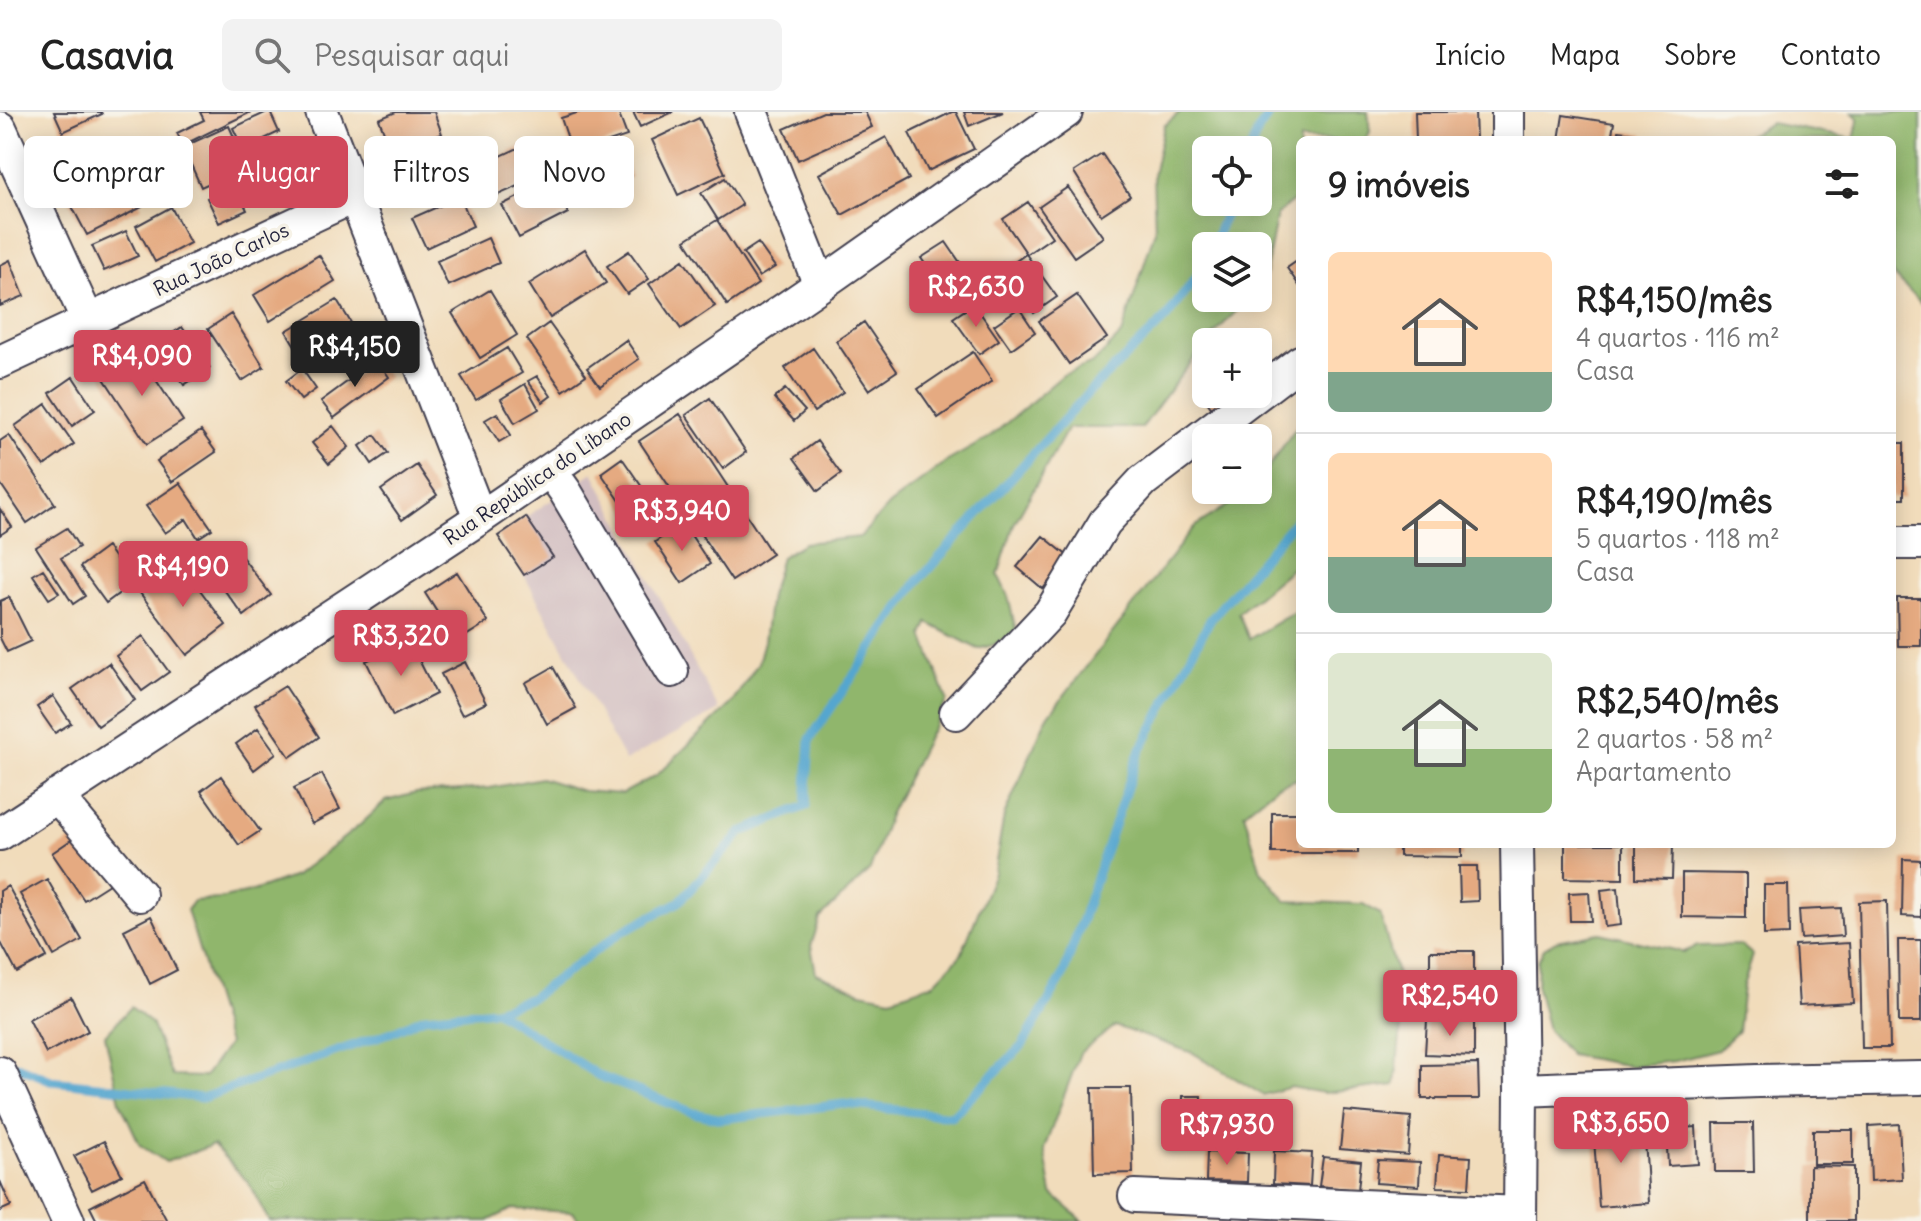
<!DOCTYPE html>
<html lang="pt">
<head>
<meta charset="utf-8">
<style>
  :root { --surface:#fff; --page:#f2f2f2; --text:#222; --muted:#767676; --line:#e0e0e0; --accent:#d1495b }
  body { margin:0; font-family:Delius,sans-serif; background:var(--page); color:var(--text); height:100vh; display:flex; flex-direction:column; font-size:30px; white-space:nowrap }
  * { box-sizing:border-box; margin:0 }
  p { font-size:26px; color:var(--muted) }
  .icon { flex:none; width:44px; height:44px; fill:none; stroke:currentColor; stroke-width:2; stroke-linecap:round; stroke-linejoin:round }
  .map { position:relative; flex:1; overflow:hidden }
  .details { position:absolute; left:1296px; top:24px; width:600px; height:712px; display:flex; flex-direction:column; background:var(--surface); border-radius:12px; box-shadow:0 4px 20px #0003 }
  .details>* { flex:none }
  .hud { position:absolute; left:24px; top:24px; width:760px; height:72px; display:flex; gap:16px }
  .buttons { position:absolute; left:1192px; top:24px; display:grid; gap:16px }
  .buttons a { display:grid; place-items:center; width:80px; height:80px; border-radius:12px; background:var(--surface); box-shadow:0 4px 20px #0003; font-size:40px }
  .price { position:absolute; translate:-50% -68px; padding:0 18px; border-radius:8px; background:var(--accent); color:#fff; font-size:26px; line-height:52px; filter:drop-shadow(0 2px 4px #0008) }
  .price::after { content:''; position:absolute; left:50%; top:48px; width:24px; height:18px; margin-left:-12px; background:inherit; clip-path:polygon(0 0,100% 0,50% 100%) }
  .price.on { background:#222; color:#fff }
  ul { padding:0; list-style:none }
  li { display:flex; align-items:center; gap:24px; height:200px; padding:0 32px }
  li+li { border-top:2px solid var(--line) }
  li span { display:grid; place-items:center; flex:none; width:224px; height:160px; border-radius:12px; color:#555 }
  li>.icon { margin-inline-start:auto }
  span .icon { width:96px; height:96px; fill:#fffc; stroke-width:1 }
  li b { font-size:34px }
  h2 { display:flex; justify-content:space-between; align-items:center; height:96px; padding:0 32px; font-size:34px }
  .pill { padding:0 28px; border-radius:12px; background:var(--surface); box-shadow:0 4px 20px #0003; font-size:28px; line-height:72px }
  .pill.on { background:var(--accent); color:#fff }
  header { display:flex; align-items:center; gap:48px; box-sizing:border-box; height:112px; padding:0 40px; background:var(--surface); border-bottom:2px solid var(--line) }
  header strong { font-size:38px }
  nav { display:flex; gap:44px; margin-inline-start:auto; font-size:28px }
  .search { width:560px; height:72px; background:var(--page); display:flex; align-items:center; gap:20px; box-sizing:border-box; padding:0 28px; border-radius:12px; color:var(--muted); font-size:30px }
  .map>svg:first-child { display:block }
  .industrial { fill:#d2bec1 }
  .forest { fill:#90b66c; stroke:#596c54; stroke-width:2; fill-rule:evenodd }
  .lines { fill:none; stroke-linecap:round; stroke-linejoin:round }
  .stream { stroke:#54a6cf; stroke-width:9 }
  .building { fill:#e5aa81 }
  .minor-casing { stroke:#413e4e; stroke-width:36 }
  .minor { stroke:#fff; stroke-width:32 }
  .labels { text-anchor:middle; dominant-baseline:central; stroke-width:7; stroke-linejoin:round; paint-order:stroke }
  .street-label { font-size:20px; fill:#22223b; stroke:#f7f3e8 }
</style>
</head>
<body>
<header>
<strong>Casavia</strong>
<div class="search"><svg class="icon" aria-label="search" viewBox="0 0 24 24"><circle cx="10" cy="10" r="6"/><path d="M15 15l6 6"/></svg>Pesquisar aqui</div>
<nav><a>Início</a><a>Mapa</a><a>Sobre</a><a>Contato</a></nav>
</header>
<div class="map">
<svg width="1921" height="1109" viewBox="0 0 1921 1109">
  <rect width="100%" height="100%" fill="#f7f3e8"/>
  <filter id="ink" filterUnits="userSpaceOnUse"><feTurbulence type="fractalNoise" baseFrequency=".0125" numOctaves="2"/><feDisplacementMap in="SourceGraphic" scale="16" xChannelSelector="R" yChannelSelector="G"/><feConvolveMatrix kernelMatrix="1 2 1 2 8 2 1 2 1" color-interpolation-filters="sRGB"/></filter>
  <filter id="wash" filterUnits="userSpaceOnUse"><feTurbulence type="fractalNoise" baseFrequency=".006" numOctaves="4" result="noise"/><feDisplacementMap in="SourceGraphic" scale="32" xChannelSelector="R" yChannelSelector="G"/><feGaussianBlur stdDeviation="1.8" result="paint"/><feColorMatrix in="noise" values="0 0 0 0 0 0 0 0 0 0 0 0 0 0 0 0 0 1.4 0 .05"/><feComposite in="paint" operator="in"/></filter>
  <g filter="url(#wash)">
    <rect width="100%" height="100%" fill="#f1dcbb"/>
    <path class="industrial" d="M593 360 719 598 625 649 524 463 498 424Z"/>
    <path class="forest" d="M1180 0H1368L1370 20 1365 28H1300V84L1277 102 1262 179 1258 182V134H1206V186H1252C1240 195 1230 205 1220 216 1192 247 1167 281 1142 316H1068L1014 412 998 463 1008 484 1016 519 993 533 978 537 928 511 923 523 947 588 889 703 870 758 820 806 811 834 816 861 861 880 891 886 933 872 961 843 994 761 1004 704 1046 607 1194 415 1252 378H1258V370L1300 310V455L1291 457 1238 501 1249 527 1298 498 1300 499V666L1277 674 1244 701 1261 759 1286 789 1363 792 1380 802 1404 887 1395 973 1324 981 1291 975 1263 983 1193 941 1115 914 1080 941 1044 1037 1052 1082 1083 1109H579L573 1100 512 1097 488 1109H269L248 1070 213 1033 166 1050 140 1033 120 990 105 923 131 895 151 911 172 964 204 965 228 932 187 798 194 789 219 787 250 780 295 764 360 713 386 689 416 681 490 676 541 666 583 679 622 682 657 663 732 591 758 551 764 529 770 484 781 445 804 431 860 425 889 393 946 350 990 325 1063 263 1093 251 1122 222 1155 118 1153 63 1164 14ZM1206 38H1258V90H1206Z
      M1852 0H1921V191L1892 161V28H1739L1771 11 1854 27 1859 7Z
      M1600 821 1684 840 1698 834 1741 833 1753 843 1743 874 1738 919 1718 938 1675 949 1631 954 1570 943 1548 918 1537 876 1538 849 1544 836 1556 829Z"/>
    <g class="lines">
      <path class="stream" d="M1250 38 1259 17 1271 0
        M1212 134 1230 90
        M495 898 599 964 694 1001 721 1007 844 992 952 1004 1022 934 1062 866 1138 643 1210 508 1300 403
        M2 948 53 969 202 986 392 920 424 905 495 898 531 886 621 820 679 790 742 720 806 694 810 627 918 469 1090 279 1166 206 1203 156 1206 149"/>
    </g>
    <g id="blocks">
      <path class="building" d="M54 0H101L102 2 63 20Z
        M200 0H251L183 33 177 21 204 8Z
        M267 0H270L279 20 243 37 233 16Z
        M396 0H434L442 22 392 41 379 7Z
        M580 0H618L627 24 573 42 561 6Z
        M633 0H673L640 15Z
        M823 0H865L872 15 798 48 784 17Z
        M952 0H956L974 37 928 59 909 21Z
        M964 0H1003L969 14Z
        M1415 0H1475L1476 28H1416Z
        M1563 3 1614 11 1611 28H1559Z
        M699 6 725 61 678 83 652 28Z
        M229 14 247 54 201 75 183 35Z
        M1618 19 1644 22 1643 28H1617Z
        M446 25 463 62 412 84 395 48Z
        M886 25 909 67 842 103 819 62Z
        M533 29 548 61 489 87 475 56Z
        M99 33 110 55 72 74 60 52Z
        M619 35 631 65 573 90 560 59Z
        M295 38 310 73 266 93 250 58Z
        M1102 42 1130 84 1101 103 1074 60Z
        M125 61 142 95 87 123 69 89Z
        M725 66 742 93 718 108 701 81Z
        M551 68 568 101 519 126 502 93Z
        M234 72 247 98 219 111 207 86Z
        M1068 75 1103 125 1074 145 1039 95Z
        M460 85 473 114 426 136 412 106Z
        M1028 90 1052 125 1027 142 1003 107Z
        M171 95 190 131 155 150 136 114Z
        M717 108 758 172 727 193 685 128Z
        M126 119 138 144 104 159 92 134Z
        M488 126 499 151 448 174 437 149Z
        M946 130 972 168 956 179 941 156 932 162 921 146Z
        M758 131 775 155 759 165 743 141Z
        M585 137 606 171 550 206 529 172Z
        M629 139 649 167 627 182 607 154Z
        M1026 142 1057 185 1034 201 1003 158Z
        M319 143 335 169 270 209 254 183Z
        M1300 147V175L1287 156Z
        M10 148 24 184 0 194V153Z
        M683 148 715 194 681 217 649 172Z
        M490 178 517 223 480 246 452 201Z
        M1077 183 1107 226 1069 252 1039 209Z
        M337 188 356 219 305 250 286 219Z
        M974 192 999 228 979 242 953 206Z
        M1019 196 1035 220 1011 237 994 213Z
        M231 202 264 255 242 269 208 217Z
        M864 210 897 259 869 278 836 229Z
        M549 211 586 263 563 279 527 227Z
        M182 215 210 256 184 273 157 232Z
        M626 228 639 247 600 274 587 256Z
        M507 236 522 261 476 288 461 264Z
        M813 236 843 280 814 300 785 256Z
        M137 239 183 309 147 332 101 262Z
        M973 240 992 269 938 306 918 277Z
        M377 248 389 265 334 306 321 289Z
        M302 257 316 277 301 288 286 269Z
        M537 264 551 284 543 290 528 269Z
        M73 265 95 298 72 314 50 281Z
        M1206 267V282H1234L1213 298 1196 275Z
        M525 272 539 297 515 311 501 287Z
        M785 277 805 299 794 309 774 286Z
        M710 286 746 340 723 357 686 303Z
        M46 292 74 332 44 354 15 314Z
        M497 301 511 323 499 330 485 308Z
        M680 302 772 442 732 469 639 329Z
        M333 314 349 335 329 352 312 331Z
        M201 319 216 340 172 370 157 349Z
        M9 323 55 392 27 411 0 371V329Z
        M375 323 388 341 372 352 360 334Z
        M817 329 841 362 818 379 794 346Z
        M1892 331H1904V386H1892Z
        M622 346 653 391 631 405 601 361Z
        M417 353 437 383 402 408 381 378Z
        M180 371 212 417 198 426 186 407 165 421 146 394Z
        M0 397 12 415 0 423Z
        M526 405 553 445 524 463 498 424Z
        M683 411 710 452 682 471 655 430Z
        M67 416 79 435 61 446 85 484 73 492 36 435Z
        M1043 424 1069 445 1043 477 1017 455Z
        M233 433 271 483 244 504 206 454Z
        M107 435 133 471 106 491 80 455Z
        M180 451 226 513 187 543 140 481Z
        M43 457 59 481 49 487 33 463Z
        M457 460 488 510 456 530 425 481Z
        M9 485 31 529 7 540 0 526V489Z
        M1897 486H1921V534H1898Z
        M143 524 169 560 142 579 116 544Z
        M409 528 436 582 393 604 366 549Z
        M465 550 486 591 462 603 441 562Z
        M109 551 135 588 98 614 72 577Z
        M553 555 576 596 547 612 525 571Z
        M285 574 319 625 290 645 255 593Z
        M53 584 71 611 55 621 37 595Z
        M258 616 276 641 254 658 236 632Z
        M322 662 340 697 312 712 294 676Z
        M221 664 260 719 239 733 201 679Z
        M1272 701H1300V732H1358V741H1272Z
        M77 724 109 772 84 788 52 741Z
        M1399 732H1462V745L1399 744Z
        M1565 732H1623V767L1565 766Z
        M1636 732H1673L1672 767 1636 766Z
        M1903 747 1921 748V805L1902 804Z
        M1459 754H1477L1478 789 1460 790Z
        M1682 761 1746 762V806L1682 805Z
        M47 767 82 828 54 844 20 782Z
        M1764 773H1788L1789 822 1764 823Z
        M8 774 47 845 17 861 0 829V779Z
        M1618 776 1621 813 1605 815 1601 778Z
        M1589 780 1591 809H1570L1569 781Z
        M1887 789 1890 936H1862L1859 790Z
        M1841 796 1843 824 1801 827 1799 798Z
        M151 804 177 858 150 872 124 818Z
        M1898 828H1921V910H1899Z
        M1849 831 1853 891 1799 894 1795 834Z
        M1430 839H1474V863H1430Z
        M1444 881 1473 882 1472 897H1443Z
        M71 885 88 919 46 941 29 907Z
        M1427 908 1474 909V944L1425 942Z
        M1478 952 1479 987H1422V953Z
        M1092 976H1131L1133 1061 1094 1062Z
        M1183 984H1201L1200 1022 1182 1021Z
        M1344 999 1411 1005 1408 1043 1340 1037Z
        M1644 1011 1649 1091 1599 1095 1593 1014Z
        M1714 1011H1753L1754 1060H1715Z
        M1899 1012 1902 1067 1871 1069 1869 1014Z
        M1696 1015 1698 1052 1668 1054 1666 1017Z
        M1813 1018H1853V1052H1813Z
        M104 1029 122 1063 92 1078 74 1044Z
        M1274 1039 1312 1041 1310 1074 1273 1072Z
        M1207 1040 1248 1041 1247 1070 1206 1069Z
        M1439 1043 1471 1045 1469 1076 1437 1075Z
        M1323 1045 1361 1049 1358 1078 1319 1074Z
        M1378 1048 1420 1050 1419 1074 1376 1071Z
        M1810 1054 1854 1055V1109H1810Z
        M145 1067 167 1109H97L90 1095Z
        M0 1069 11 1094 0 1099Z"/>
    </g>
  </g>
  <g filter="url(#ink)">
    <use href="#blocks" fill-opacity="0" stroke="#413e4e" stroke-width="2"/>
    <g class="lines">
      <defs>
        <path id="minor" d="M322 0 480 406
          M751 0 820 173
          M0 16 88 209
          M1508 28V0
          M0 250 355 84
          M550 358 565 379 672 559
          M1892 431H1921
          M956 601 1050 501 1105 410 1143 369 1300 250
          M57 684 140 783
          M0 722 480 406 820 173 1066 0
          M1517 732 1521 978 1520 1109
          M0 961 68 1109
          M1521 978 1758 969 1921 966
          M1135 1084 1520 1101"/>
      </defs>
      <use href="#minor" class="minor-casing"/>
      <use href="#minor" class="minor"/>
    </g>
  </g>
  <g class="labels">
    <g class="street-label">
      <text transform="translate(221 147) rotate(-25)">Rua João Carlos</text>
      <text transform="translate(537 366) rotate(-34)">Rua República do Líbano</text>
    </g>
  </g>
</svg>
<div class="buttons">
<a><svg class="icon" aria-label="locate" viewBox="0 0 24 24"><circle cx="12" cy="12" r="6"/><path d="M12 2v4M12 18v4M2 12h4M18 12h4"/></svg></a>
<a><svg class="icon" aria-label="layers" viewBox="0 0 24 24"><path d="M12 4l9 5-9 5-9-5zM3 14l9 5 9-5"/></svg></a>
<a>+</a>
<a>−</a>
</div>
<b class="price" style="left:976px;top:217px">R$2,630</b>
<b class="price on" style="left:355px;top:277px">R$4,150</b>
<b class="price" style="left:142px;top:286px">R$4,090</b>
<b class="price" style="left:682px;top:441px">R$3,940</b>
<b class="price" style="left:183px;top:497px">R$4,190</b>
<b class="price" style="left:401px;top:566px">R$3,320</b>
<b class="price" style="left:1450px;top:926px">R$2,540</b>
<b class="price" style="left:1621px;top:1053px">R$3,650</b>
<b class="price" style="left:1227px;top:1055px">R$7,930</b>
<div class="hud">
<a class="pill">Comprar</a>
<a class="pill on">Alugar</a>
<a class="pill">Filtros</a>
<a class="pill">Novo</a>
</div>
<section class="details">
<h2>9 imóveis<svg class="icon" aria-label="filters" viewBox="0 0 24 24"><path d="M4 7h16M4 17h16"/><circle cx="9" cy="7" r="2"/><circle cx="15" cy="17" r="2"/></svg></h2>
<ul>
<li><span style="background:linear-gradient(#ffd9b3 75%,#7fa58c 0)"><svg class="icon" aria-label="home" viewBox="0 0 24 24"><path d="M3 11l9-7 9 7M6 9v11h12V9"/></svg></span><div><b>R$4,150/mês</b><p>4 quartos · 116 m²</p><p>Casa</p></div></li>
<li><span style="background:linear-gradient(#ffd9b3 65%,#7fa58c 0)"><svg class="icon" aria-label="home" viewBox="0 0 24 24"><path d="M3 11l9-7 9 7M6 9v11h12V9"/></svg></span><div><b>R$4,190/mês</b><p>5 quartos · 118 m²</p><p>Casa</p></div></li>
<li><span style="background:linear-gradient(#dfe7d0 60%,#8fb573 0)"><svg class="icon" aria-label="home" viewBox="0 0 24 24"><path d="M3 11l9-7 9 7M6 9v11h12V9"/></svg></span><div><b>R$2,540/mês</b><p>2 quartos · 58 m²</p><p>Apartamento</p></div></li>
</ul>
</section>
</div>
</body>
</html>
